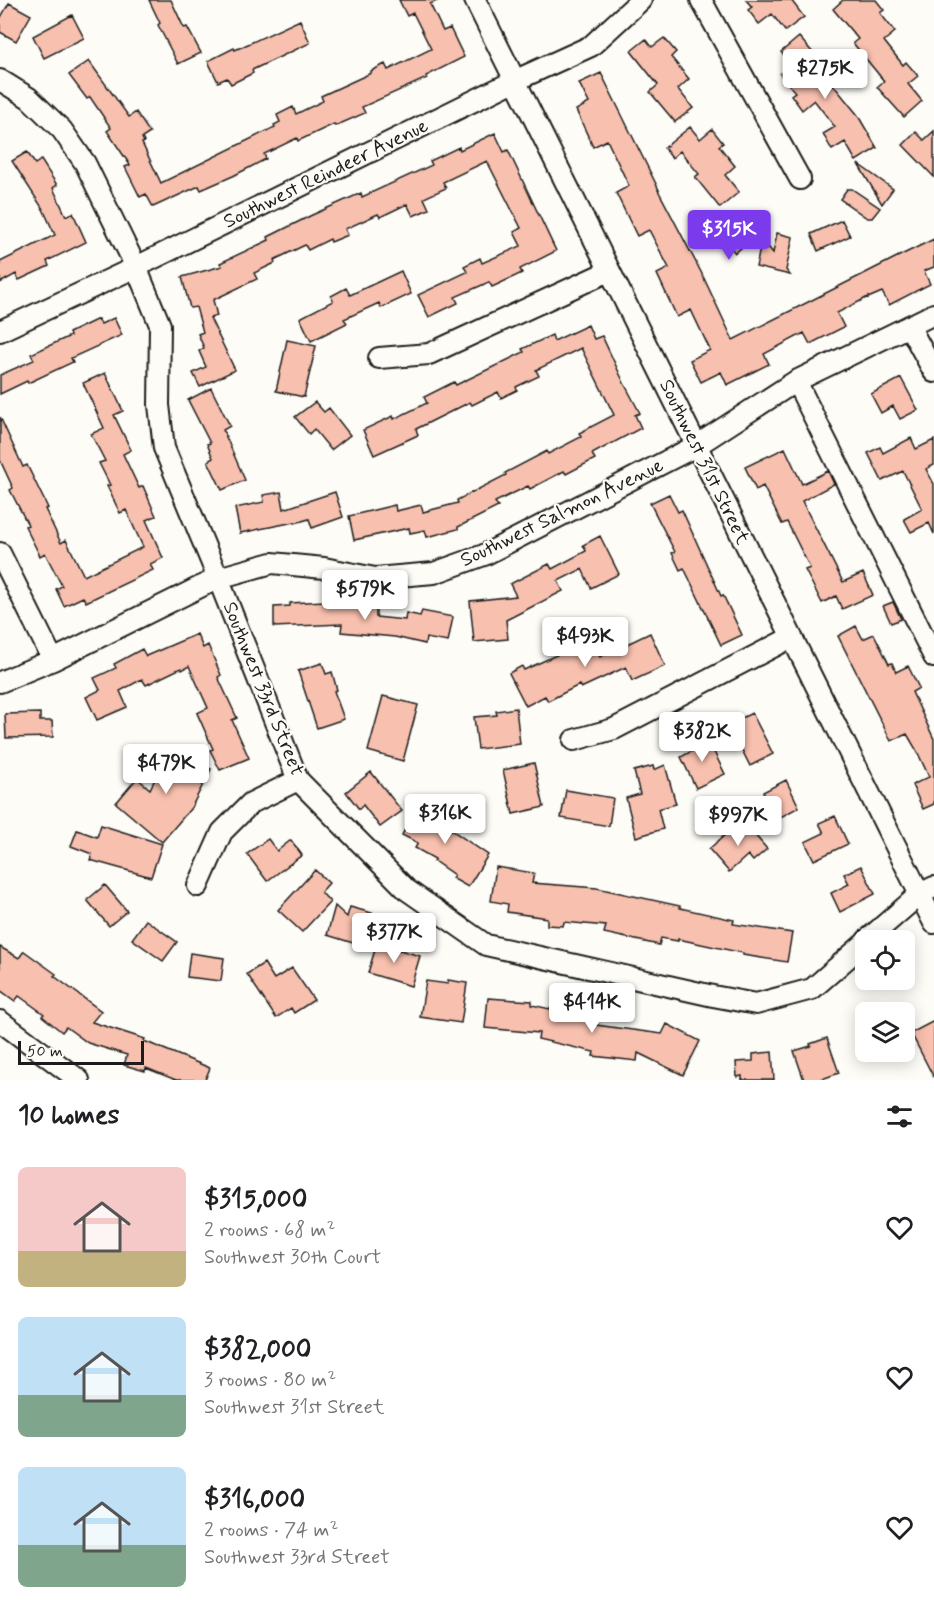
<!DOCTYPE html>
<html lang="en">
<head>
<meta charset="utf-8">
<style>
  :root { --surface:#fff; --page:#f6f6f6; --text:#202124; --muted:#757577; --accent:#7c3aed }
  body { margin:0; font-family:Mynerve,sans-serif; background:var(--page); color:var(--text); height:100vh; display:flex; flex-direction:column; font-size:22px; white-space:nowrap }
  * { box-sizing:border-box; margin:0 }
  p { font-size:20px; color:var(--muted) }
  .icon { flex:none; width:33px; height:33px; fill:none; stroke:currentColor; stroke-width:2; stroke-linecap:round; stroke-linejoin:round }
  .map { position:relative; height:1080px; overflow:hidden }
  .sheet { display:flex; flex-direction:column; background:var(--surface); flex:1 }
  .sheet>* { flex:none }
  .controls { position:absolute; left:855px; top:930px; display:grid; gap:12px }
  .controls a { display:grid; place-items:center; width:60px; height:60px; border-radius:9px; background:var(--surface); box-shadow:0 3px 15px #0003; font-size:30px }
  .scale { position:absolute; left:18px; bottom:15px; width:126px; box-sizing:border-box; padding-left:6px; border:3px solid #1c1c1c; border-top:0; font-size:16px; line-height:21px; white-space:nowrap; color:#1c1c1c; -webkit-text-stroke:4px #fdfcf7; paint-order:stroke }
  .price { position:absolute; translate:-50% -51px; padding:0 14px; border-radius:6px; background:#fff; color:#222; font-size:20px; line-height:39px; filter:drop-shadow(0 2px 3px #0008) }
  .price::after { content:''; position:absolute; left:50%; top:36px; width:18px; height:14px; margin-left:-9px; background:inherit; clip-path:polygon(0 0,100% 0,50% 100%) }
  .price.selected { background:var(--accent); color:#fff }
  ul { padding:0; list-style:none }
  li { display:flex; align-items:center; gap:18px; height:150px; padding:0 18px }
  li span { display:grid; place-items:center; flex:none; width:168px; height:120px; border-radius:9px; color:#555 }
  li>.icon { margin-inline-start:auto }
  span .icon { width:72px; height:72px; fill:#fffc; stroke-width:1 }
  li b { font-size:26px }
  h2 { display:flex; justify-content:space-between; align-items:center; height:72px; padding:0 18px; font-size:26px }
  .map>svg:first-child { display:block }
  .building { fill:#f8c0ae; stroke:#1c1c1c; stroke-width:1.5 }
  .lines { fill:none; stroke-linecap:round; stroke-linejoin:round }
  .minor-casing { stroke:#1c1c1c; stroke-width:24 }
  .minor { stroke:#fdfcf7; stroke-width:20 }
  .labels { text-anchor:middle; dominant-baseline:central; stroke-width:4.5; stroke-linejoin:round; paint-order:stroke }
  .street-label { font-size:20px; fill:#1c1c1c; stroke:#fdfcf7 }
</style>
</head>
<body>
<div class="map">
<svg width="934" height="1080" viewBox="0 0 934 1080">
  <rect width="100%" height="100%" fill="#fdfcf7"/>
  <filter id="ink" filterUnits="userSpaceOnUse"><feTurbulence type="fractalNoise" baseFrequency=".0167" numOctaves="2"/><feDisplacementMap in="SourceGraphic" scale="12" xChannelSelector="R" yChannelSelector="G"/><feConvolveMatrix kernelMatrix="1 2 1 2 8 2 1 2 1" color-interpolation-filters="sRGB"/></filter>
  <g filter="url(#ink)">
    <path class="building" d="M149 0H171L184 28 187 27 201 53 178 64 158 25 160 23Z
      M399 0H439L430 4 443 31 450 28 464 57 426 76 427 78 362 107 365 113 335 126 334 124 298 141 297 138 264 154 266 159 233 176 201 190 199 186 153 207 146 194 140 197 125 167 130 165 107 131 111 128 90 97 87 99 69 75 89 61 129 117 136 112 150 133 142 138 144 142 142 143 161 183 275 127 274 125 280 122 277 115 293 107 296 114 323 101 321 96 371 73V71L385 64 388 70 431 49 413 13 407 16Z
      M746 0H791L804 17 785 31 772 14 759 24 748 10 752 7Z
      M843 0H876L884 10 880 13 895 32 884 41 903 65 906 62 918 76 908 84 922 101 904 117 877 87 884 81 853 43 858 39 833 9Z
      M9 3 31 15 16 41 0 32V19Z
      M72 15 84 38 44 58 33 36Z
      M300 20 310 43 252 70 253 73 231 84 227 78 218 82 208 61 234 48 235 50Z
      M799 37 821 62 817 65 857 114 877 148 856 161 845 142 832 150 823 134 835 127 814 100 802 110 791 95 795 92 780 74 791 64 781 52Z
      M664 38 676 52 671 57 689 79 678 89 693 108 675 122 650 92 658 85 631 51 646 39 652 47Z
      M601 73 659 190H658L701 272 733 340 897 257 934 239V267L924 271 930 284 889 305 882 292 868 298V297L837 313 844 327 810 344 804 333 764 354 769 364 727 385 721 372 701 382 690 360 710 350 691 310 677 317 657 274 669 268 649 230 637 236 616 193 629 186 607 140 593 147 576 110 589 103 579 83Z
      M690 127 700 139 712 129 723 143 719 146 735 166 725 175 739 192 720 208 695 177 699 174 680 151 672 158 664 148Z
      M934 131V177L903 145 916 132 924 140Z
      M495 133 504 152 508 150 556 251 520 269 522 273 492 287 489 282 455 297 458 303 429 317 418 295 467 272 464 266 480 258 482 263 521 246 514 232 521 228 487 161 443 182 446 188 424 198 429 209 413 216 407 204 380 217 378 214 345 229 348 235 331 242 330 239 308 250 305 245 274 260 275 263 254 273 257 279 213 300 217 316 210 318 235 370 200 387 193 373 206 367 199 351 204 348 198 334 203 332 196 307 190 308 182 277 222 266 220 263 269 240 268 237 312 215 361 193 362 197 432 165 430 161 459 147 460 150Z
      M27 152 35 164 41 160 57 185 53 188 66 216 73 213 86 242 47 261 49 266 19 280 16 274 0 283V262L55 235 43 209 12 161Z
      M858 164 893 189 882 204Z
      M847 189H852L880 208 872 218H867L840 199Z
      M726 215 736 228 747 220 758 234 735 253 713 226Z
      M842 220 850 236 818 251 811 234Z
      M777 233 793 237 786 270 790 275 756 267 762 239 773 253Z
      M401 271 411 294 381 308 379 303 344 319 347 323 311 341 300 318 333 301 331 296 346 288 350 295Z
      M114 318 122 335 71 358 73 362 28 383 27 381 0 394V375L34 360 31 354 70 336 69 333 98 319 101 324Z
      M588 325 594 339 602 336 624 383 640 413 635 415 641 428 592 454 595 459 566 474 564 471 530 489 528 486 495 502 498 507 458 527V529L427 537 425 530 410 533 409 528 354 540 349 516 395 505 396 511 421 505 423 512 458 503 457 500 506 475 505 473 547 451 548 454 581 437 579 433 614 415 581 348 536 370 539 376 516 387 517 390 501 398 498 392 472 405 470 402 416 429 418 435 374 455 363 430 393 416 394 419 427 403 424 397 454 382 456 385 524 352 522 349 552 335 554 341Z
      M287 340 316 346 304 397 276 391Z
      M105 373 123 411 114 415 131 450 123 454 139 488 143 486 156 516 146 520 163 558 150 564 153 570 86 602 83 597 64 606 56 589 62 586 45 553 40 556 25 526 28 525 10 490 13 488 0 460V417L23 467 27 465 48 508 45 509 61 543 66 540 84 576 143 547 126 510 120 513 107 486 110 485 99 463 105 461 91 434 104 428 83 383Z
      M901 378 918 410 900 419 893 406 881 413 871 394Z
      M211 388 230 426 223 430 245 480 222 490 208 461 213 458 207 444 210 443 188 400Z
      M315 402 324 412 329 408 350 435 331 450 314 429 309 434 295 417Z
      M911 438 916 449 934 440V465L926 469 934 484V534L929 523 911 532 904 519 922 509 903 471 882 481 868 453 880 447 883 453Z
      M785 448 802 484 828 471 834 484 802 501 843 582 863 573 873 595 842 609 836 596 822 603 805 570 810 568 787 522 782 524 763 486 756 490 745 467Z
      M281 492 284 509 335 492 343 517 312 528 309 519 295 523V522L240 533 235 508 264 502 263 495Z
      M669 494 678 512 682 510 721 596 723 595 742 635 721 645 684 568 680 570 672 553 675 552 650 503Z
      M600 536 619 574 591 588 582 569 558 581 563 591 506 620 508 639 474 642 470 601 516 596 510 584 549 564 552 569 586 551 583 545Z
      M324 601V604L376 609V617L405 620 406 613 420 616 422 611 453 617 448 642 426 638 425 644 395 637 341 632 342 624 274 627V607L290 606V603Z
      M893 602 901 619 891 623 883 606Z
      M856 626 863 639 874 634 889 664 892 663 896 672 908 666 919 688 912 692 934 739V804L923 809 912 785 929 777 917 751 907 734 891 741 838 636Z
      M650 633 665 666 632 681 626 667 581 688 579 685 548 701 545 696 526 706 509 673 522 666 524 670 591 639 600 657Z
      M197 634 203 648 208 645 221 675 218 677 237 718 232 720 249 758 220 770 210 750 213 749 197 713 208 708 189 666 182 670 181 668 146 685 142 679 120 691 127 707 97 720 86 697 100 690 94 678 116 668 114 664 142 649 146 656Z
      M322 663 326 674 332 672 337 690 334 691 344 719 317 728 298 671Z
      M383 696 418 705 403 761 368 751Z
      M516 708 520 744 478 749 474 717 497 715 496 711Z
      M40 713V721H52L53 737 6 738 5 714Z
      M752 713 773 754 750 766 729 724Z
      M706 736 725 774 696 788 681 757 692 751 689 745Z
      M170 749 211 769 191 808 162 842 116 803 137 778 150 789Z
      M534 763 544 807 513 814 503 770Z
      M665 765 676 804 658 809 663 829 636 837 626 798 640 794 634 771 653 766 654 770Z
      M371 772 402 811 380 827 363 805 359 809 346 792Z
      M786 780 799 807 777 819 763 792Z
      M566 790 613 798 609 826 561 818Z
      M419 804 450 820 446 826 488 855 468 887 452 878 454 875 434 861 435 859 415 848 418 843 402 835Z
      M835 816 848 844 814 860 805 842 824 833 819 823Z
      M742 820 767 849 753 861 748 855 729 872 709 849Z
      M101 825 162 844 151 877 90 860 92 854 71 846 77 830 97 837Z
      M268 839 277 851 291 840 302 855 267 881 247 854Z
      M861 866 875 894 840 912 831 893 849 884 844 874Z
      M496 867 534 873 532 883 597 888 680 906V908L734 920 733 924 792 933 787 962 743 955V953L678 939V941L661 938 659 945 604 933 606 926 564 922 563 926 547 925V918L507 912 508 904 491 901Z
      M315 870 329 883 321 892 330 902 302 932 278 910Z
      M105 885 127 911 109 926 87 900Z
      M335 906 347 917 350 907 372 913 363 946 327 935Z
      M146 920 177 942 163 961 132 939Z
      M377 943 420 956 411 986 368 973Z
      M0 947 19 958 24 951 56 974 54 976 101 1011 92 1022 145 1039 144 1041 210 1068 205 1080H176L146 1068 145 1071 124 1065 127 1055 88 1043 66 1027 62 1032 42 1016 44 1014 19 996 15 1001 0 990Z
      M190 953 224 958 221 981 187 977Z
      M264 963 274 979 292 968 314 1000 294 1013 291 1008 276 1018 247 974Z
      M448 980 467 983 461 1023 420 1017 426 981 448 984Z
      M488 998 532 1001V1005L590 1018 589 1024 662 1034 667 1024 700 1041 683 1075 638 1053 637 1061 593 1056 594 1052 538 1039 539 1033 485 1028Z
      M934 1021V1078L911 1033Z
      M827 1038 839 1073 819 1080H804L794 1051 811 1046 810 1044Z
      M772 1052 774 1080H742V1076L737 1077 736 1062 753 1061V1054Z"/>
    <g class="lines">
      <defs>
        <path id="minor" d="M475 0 934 923
          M701 0 800 179
          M0 80 29 98 62 130 85 163 136 267 160 325 159 405 164 448 218 578 298 780 407 890 486 945 713 996 756 1004 812 989 866 942
          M909 326 934 372
          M0 331 136 267 514 81 591 46 641 0
          M379 358 429 354 609 271
          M796 381 934 657
          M0 553 53 660
          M0 682 53 660 218 578 272 563 324 568 375 578 434 573 484 555 696 446 796 381 934 314
          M574 740 614 729 792 637
          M198 886 222 832 251 803 298 780
          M867 940 920 894 934 887
          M0 1021 79 1080"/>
      </defs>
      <use href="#minor" class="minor-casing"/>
      <use href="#minor" class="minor"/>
    </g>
  </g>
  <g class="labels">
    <g class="street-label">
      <text transform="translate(326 174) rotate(-26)">Southwest Reindeer Avenue</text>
      <text transform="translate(704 462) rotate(64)">Southwest 31st Street</text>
      <text transform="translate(562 513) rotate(-26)">Southwest Salmon Avenue</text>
      <text transform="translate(263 689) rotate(68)">Southwest 33rd Street</text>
    </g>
  </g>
</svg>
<div class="controls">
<a><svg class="icon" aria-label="locate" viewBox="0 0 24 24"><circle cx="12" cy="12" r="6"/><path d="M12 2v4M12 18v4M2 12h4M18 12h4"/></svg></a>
<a><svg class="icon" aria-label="layers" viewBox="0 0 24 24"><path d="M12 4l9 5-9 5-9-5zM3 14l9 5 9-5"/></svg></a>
</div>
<div class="scale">50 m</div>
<b class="price" style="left:825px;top:100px">$275K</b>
<b class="price selected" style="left:729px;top:261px">$315K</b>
<b class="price" style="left:365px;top:621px">$579K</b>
<b class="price" style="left:585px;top:668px">$493K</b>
<b class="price" style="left:702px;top:763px">$382K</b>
<b class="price" style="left:166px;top:795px">$479K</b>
<b class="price" style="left:445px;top:845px">$316K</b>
<b class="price" style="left:738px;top:847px">$997K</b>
<b class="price" style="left:394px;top:964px">$377K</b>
<b class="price" style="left:592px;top:1034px">$414K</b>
</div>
<section class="sheet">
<h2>10 homes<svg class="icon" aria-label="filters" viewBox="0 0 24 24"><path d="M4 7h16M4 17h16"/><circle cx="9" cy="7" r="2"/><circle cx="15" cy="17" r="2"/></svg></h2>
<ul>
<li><span style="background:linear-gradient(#f6c9c9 70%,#c2b280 0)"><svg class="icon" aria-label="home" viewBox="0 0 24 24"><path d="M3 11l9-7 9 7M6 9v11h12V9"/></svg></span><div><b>$315,000</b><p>2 rooms · 68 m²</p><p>Southwest 30th Court</p></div><svg class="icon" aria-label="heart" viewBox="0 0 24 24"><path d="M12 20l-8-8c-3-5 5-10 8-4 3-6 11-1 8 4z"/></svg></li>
<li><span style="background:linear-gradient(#bfe0f5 65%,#7fa58c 0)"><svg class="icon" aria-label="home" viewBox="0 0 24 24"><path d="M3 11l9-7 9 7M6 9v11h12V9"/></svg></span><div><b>$382,000</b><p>3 rooms · 80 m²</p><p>Southwest 31st Street</p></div><svg class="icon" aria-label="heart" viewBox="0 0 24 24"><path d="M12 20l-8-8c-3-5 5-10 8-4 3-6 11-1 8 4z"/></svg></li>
<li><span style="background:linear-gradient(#bfe0f5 65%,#7fa58c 0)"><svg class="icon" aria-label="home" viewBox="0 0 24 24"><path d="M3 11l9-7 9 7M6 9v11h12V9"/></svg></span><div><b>$316,000</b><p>2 rooms · 74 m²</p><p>Southwest 33rd Street</p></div><svg class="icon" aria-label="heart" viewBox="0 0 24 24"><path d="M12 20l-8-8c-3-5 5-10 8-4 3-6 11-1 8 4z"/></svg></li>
</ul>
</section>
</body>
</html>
